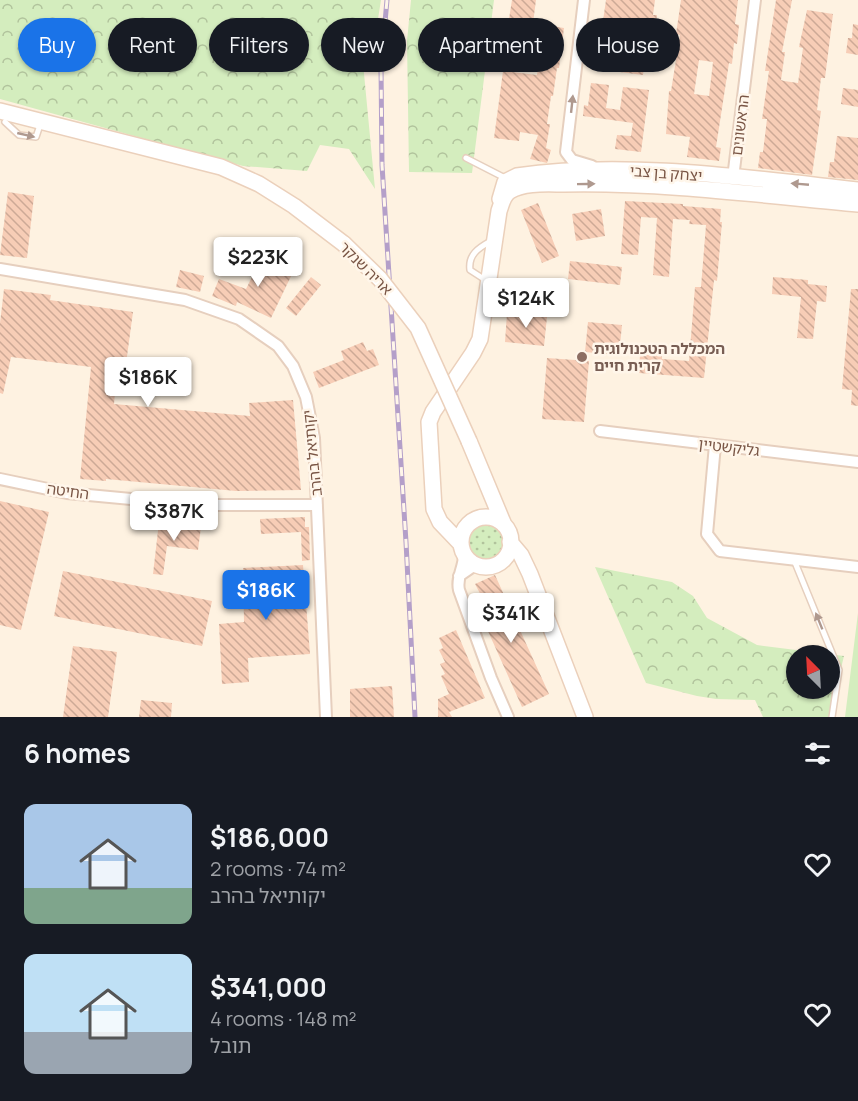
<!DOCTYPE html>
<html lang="en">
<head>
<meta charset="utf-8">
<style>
  :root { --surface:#171b24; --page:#242831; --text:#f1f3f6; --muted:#9ea1a6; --accent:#1a73e8 }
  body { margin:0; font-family:Manrope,"Noto Sans Hebrew",sans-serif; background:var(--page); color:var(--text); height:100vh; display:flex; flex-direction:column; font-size:22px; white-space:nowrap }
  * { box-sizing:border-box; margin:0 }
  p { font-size:20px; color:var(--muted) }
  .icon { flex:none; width:33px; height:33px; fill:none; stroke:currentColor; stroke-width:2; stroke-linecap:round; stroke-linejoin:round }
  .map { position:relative; height:717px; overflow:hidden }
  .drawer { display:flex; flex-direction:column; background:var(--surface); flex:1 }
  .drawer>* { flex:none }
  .hud { position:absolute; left:18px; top:18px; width:822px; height:54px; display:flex; gap:12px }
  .needle { width:39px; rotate:336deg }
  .buttons { position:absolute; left:786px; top:645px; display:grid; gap:12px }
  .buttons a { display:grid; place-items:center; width:54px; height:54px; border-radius:50%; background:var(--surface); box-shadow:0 2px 4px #0004; font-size:30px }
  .price { position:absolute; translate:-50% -51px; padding:0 14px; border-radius:6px; background:#fff; color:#222; font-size:20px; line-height:39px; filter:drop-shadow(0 2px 3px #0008) }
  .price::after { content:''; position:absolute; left:50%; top:36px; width:18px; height:14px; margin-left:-9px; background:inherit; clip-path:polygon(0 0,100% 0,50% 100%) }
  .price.selected { background:var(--accent); color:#fff }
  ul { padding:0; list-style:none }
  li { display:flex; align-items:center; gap:18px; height:150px; padding:0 24px }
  li span { display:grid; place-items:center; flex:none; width:168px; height:120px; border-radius:12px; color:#555 }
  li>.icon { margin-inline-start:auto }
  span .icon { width:72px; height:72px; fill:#fffc; stroke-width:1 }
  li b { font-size:26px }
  h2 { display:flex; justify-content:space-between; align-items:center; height:72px; padding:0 24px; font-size:26px }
  .tag { padding:0 21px; border-radius:27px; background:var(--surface); box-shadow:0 2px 4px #0004; font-size:21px; line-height:54px }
  .tag.selected { background:var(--accent); color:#fff }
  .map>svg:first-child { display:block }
  .grass { fill:url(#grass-dots) }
  .forest { fill:url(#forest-crowns); fill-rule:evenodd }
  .park { fill:#d4edbe }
  .building { fill:url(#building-back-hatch); fill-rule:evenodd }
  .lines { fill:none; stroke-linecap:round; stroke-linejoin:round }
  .lane-casing { stroke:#e6cfbe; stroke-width:8 }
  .street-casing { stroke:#e6cfbe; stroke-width:14 }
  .secondary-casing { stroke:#ebd0bb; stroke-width:18 }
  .lane { stroke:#fff; stroke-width:5 }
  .street { stroke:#fff; stroke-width:10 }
  .secondary { stroke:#fff; stroke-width:15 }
  .rail-casing { stroke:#b49fc9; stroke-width:5 }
  .rail { stroke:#fff6ea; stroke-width:3; stroke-dasharray:9; stroke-linecap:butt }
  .secondary-bridge-casing { stroke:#ebd0bb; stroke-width:18; stroke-linecap:butt }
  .secondary-bridge { stroke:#fff; stroke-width:15 }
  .oneway { fill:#af998f }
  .education-dot { fill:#8d6e63; stroke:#fff6ea; stroke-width:2 }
  .labels { text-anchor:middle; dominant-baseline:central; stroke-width:5; stroke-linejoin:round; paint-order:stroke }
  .street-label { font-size:15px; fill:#795545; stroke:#fff6ea }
  .education-label { font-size:15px; font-weight:bold; fill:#785e54; stroke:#fff6ea; text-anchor:start }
</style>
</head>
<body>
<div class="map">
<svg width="858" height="717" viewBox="0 0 858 717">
  <defs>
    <pattern id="grass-dots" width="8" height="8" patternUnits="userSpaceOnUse" patternTransform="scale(1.5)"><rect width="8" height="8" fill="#d4edbe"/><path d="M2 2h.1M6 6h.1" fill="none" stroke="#b1c39c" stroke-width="1.8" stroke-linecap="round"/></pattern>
    <pattern id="forest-crowns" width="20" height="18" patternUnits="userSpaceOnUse" patternTransform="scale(1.5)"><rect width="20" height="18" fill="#d4edbe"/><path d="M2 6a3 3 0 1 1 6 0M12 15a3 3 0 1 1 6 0" fill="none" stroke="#b1c39c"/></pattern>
    <pattern id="building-back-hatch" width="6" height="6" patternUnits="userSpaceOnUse" patternTransform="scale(1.5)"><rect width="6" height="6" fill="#f7cdb6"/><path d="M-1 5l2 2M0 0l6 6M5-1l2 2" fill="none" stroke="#cda996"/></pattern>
  </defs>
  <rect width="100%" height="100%" fill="#fef2e1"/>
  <path class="grass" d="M465 542a20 20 0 1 1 40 0a20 20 0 1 1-40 0Z"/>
  <path class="forest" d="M0 0H381L378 19 361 42 375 189 349 149 320 145 307 171 243 166 0 99Z
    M411 0H494L472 173 409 172 407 41Z
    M595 567 672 582 693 596 707 618 757 645 844 656 829 717H763L755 700 716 699 697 696 646 683ZM796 656H830V688H796Z"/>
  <path class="park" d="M858 613V717H845Z"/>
  <path class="building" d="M512 0H536L533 23 564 28 559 68H557L553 96H551L547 124H550L546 148 551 150 547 163 530 159 538 135 520 132 519 141 494 138 503 71 537 75 542 43 506 38Z
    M606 0H655L653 15H657L652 54 646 53 643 75 596 69Z
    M681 0H738L735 24 739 25 737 44 734 43 732 64 729 63 716 147 721 148 719 161 687 157 690 137 666 134 669 91H671L680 35 676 34ZM699 60 713 62 709 96 694 94Z
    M776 0H792L782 52H785L781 80 784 81 798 83 803 48 799 47 807 10 833 14 825 78H821L817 110 821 111 812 175 758 168 760 152H763L767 119H762L769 71H765Z
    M853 24 858 25V55L846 53 848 38H852Z
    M591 83 609 85 606 108 620 110 623 87 649 90 641 152 615 149 617 135 631 136 633 123 583 116 584 105 588 106Z
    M843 88 858 90V107L841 104Z
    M837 136 858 138V180L828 177 830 162H834Z
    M8 192 34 196 27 258 0 255Z
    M625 201 683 204V206L721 209 720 222H722L717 281 714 280 704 378 639 373 640 354 662 356V359L689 361 695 287H701L706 225 689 224 690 220 673 219 669 277 653 275 657 218 641 217 638 255 621 254Z
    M538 203 559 256 542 263 521 210Z
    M601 209 605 236 576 241 572 214Z
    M263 255 294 270 271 318 237 302 236 306 212 296 219 279 246 289Z
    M570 261 622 267 620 285 568 279Z
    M180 270 204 276 200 292 176 287Z
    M311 277 321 285 296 316 286 308Z
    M773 277 808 280V284L827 286 826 302 817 301 813 339 797 338 801 297 772 294Z
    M4 289 51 295 50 300 133 312 125 371 117 370 114 404 250 416 249 403 293 400 301 490 236 491 106 479V481L80 479 91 367 11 357 3 394 0 393V323Z
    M851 289H858V406L851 405 852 390 842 389Z
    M507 313 547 317 544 346 505 342Z
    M588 322 622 325 619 355 585 352Z
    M363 342 367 351 373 349 379 365 319 388 313 372 344 360 341 351Z
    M547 358 589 361 584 422 542 419Z
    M0 501 49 512 21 630 0 625Z
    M305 517V527H309L310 560 302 561 301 532 261 534 260 519Z
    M159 522 201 527 198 550 167 546 163 575 153 574Z
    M303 565 310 654 248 658 249 682 222 684 219 624 244 622 243 568Z
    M63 571 212 601 202 646 54 616Z
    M495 575 549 694 522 707 483 620 485 603 475 584Z
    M456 630 485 698 449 712 452 717H438V699L449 694 441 676 445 674 440 664 445 662 439 650 443 648 439 638Z
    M73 646 117 652 108 717H63Z
    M392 686 394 717H350V689Z
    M141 700 172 703 171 717H139Z"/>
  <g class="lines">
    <defs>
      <path id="lane" d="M5 122 19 135 36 137 41 122
        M466 158 507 179
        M487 281 470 270C468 255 478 248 491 241
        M794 560 839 670 832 717"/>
      <path id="street" d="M584 0 566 152 572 160 592 166
        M733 178 755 0
        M0 269 185 300 239 319 278 346 293 366 306 397 314 438 326 717
        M600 431 858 462
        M715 445 707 534 720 551 858 567
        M0 479 67 493 195 505H317
        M464 555C464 568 456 577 459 590L491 678 508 717
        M459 576 472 567 480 566"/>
      <path id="secondary" d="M0 111 221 167 259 184 294 206 344 244
        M500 199 505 182 517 176C625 160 749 178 858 190
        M469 441 504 525
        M461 542a25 25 0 1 1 50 0a25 25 0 1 1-50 0Z
        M510 542 521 555 530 574 585 717
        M461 544 440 522 434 509 429 422 433 412 473 353 480 339 499 211C502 203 503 195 510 191 524 182 548 184 564 184 662 182 760 195 858 204"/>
    </defs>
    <use href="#lane" class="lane-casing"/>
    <use href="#street" class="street-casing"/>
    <use href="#secondary" class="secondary-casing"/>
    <use href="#lane" class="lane"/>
    <use href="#street" class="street"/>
    <use href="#secondary" class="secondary"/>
    <defs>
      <path id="rail" d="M387 0 381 66 382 165 406 542 415 717"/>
    </defs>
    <use href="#rail" class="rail-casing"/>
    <use href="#rail" class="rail"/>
    <defs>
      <path id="secondary-bridge" d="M344 244 380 279 418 328 469 441"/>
    </defs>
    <use href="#secondary-bridge" class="secondary-bridge-casing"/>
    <use href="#secondary-bridge" class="secondary-bridge"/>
  </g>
  <defs><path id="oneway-solid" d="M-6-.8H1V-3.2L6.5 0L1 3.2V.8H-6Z" transform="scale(1.5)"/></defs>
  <g class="oneway">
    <use href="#oneway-solid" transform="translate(572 104) rotate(-84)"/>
    <use href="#oneway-solid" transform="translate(26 135) rotate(13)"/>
    <use href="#oneway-solid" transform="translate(586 184) rotate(-1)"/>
    <use href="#oneway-solid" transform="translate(800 184) rotate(-175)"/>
    <use href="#oneway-solid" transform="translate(819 621) rotate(-112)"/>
  </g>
  <circle class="education-dot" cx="582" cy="357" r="6"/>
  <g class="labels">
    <g class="street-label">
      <text transform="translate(740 125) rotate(-83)">הראשונים</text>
      <text transform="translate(666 173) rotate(4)">יצחק בן צבי</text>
      <text transform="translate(366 268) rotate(45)">אריה שנקר</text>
      <text transform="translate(729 447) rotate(7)">גליקשטיין</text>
      <text transform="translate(312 453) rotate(-96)">יקותיאל בהרב</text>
      <text transform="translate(68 491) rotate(8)">החיטה</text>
    </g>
    <g class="education-label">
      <text x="594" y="348">המכללה הטכנולוגית<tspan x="594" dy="17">קרית חיים</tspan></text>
    </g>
  </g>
</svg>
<div class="buttons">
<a><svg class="needle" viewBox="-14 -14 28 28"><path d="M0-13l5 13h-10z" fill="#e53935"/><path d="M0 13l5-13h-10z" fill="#9ea1a6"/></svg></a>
</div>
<b class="price" style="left:258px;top:288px">$223K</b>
<b class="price" style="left:526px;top:329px">$124K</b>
<b class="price" style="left:148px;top:408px">$186K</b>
<b class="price" style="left:174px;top:542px">$387K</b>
<b class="price selected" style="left:266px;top:621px">$186K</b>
<b class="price" style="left:511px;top:644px">$341K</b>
<div class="hud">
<a class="tag selected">Buy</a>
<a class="tag">Rent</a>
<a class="tag">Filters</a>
<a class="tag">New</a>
<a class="tag">Apartment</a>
<a class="tag">House</a>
</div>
</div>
<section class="drawer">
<h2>6 homes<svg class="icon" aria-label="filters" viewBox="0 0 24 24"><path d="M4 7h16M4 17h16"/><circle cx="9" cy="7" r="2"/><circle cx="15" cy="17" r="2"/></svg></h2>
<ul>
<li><span style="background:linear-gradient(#a9c7e8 70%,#7fa58c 0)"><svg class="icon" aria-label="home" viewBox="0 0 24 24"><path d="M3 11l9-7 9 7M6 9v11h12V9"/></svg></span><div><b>$186,000</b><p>2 rooms · 74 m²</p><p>יקותיאל בהרב</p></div><svg class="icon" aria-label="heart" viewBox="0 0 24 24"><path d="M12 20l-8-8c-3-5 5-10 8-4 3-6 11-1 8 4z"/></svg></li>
<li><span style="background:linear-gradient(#bfe0f5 65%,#9aa5b1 0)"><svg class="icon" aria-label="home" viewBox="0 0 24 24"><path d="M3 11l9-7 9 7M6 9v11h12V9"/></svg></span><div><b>$341,000</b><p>4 rooms · 148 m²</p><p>תובל</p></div><svg class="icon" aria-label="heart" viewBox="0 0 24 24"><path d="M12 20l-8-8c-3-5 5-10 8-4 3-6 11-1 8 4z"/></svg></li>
</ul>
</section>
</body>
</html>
